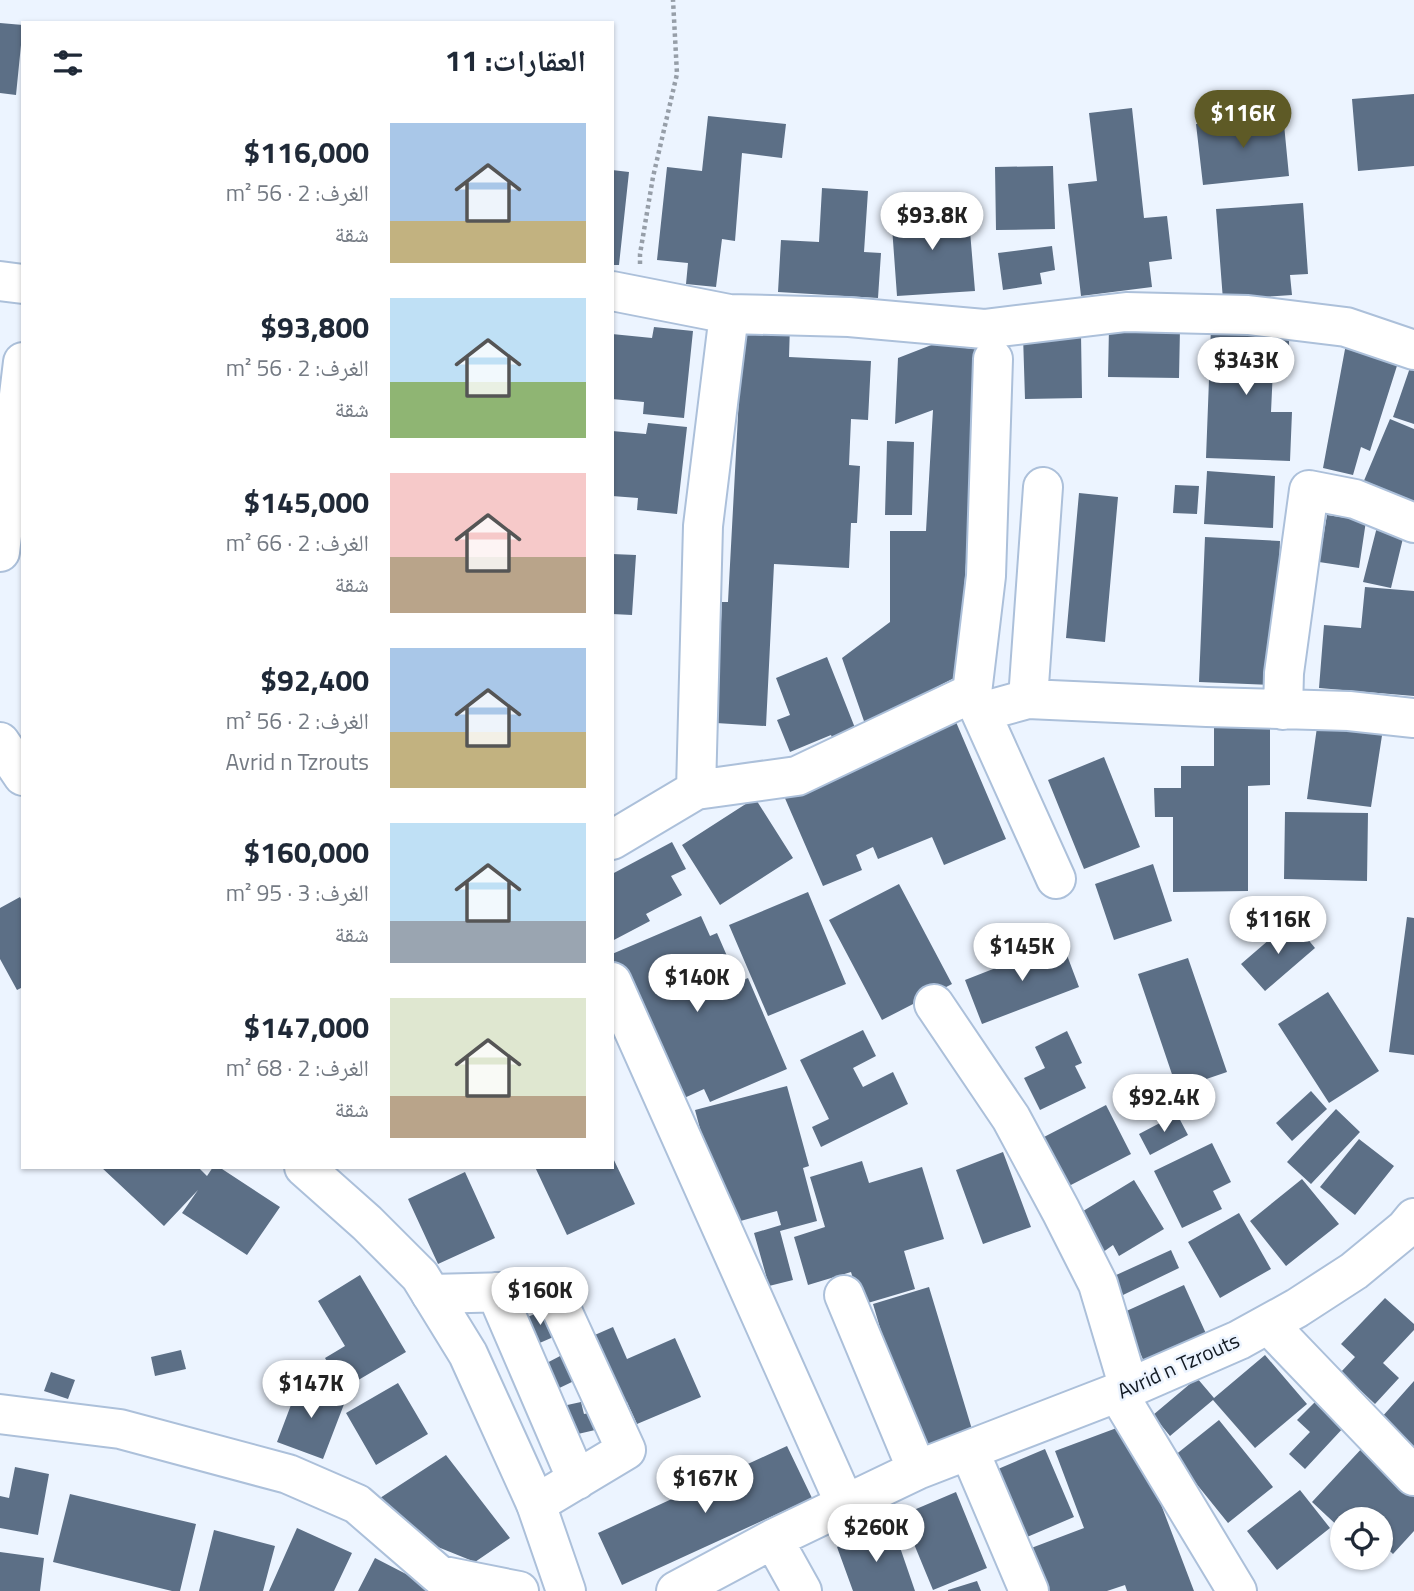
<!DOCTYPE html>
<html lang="ar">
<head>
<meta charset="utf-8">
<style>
  :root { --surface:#fff; --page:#f2f2f3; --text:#1f2937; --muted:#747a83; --accent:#5e5a26 }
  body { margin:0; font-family:"Titillium Web","Noto Naskh Arabic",sans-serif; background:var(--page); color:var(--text); direction:rtl; height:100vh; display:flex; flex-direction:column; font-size:26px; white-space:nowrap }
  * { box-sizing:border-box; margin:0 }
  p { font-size:23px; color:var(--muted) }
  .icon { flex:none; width:38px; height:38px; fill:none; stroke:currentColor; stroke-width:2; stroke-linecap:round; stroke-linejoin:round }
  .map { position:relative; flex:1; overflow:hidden; direction:ltr }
  .panel { position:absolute; left:21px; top:21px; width:593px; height:1148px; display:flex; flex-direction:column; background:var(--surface); border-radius:0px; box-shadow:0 2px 5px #0004; direction:rtl }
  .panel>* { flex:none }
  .tools { position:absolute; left:1330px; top:1507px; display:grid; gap:14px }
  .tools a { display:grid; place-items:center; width:63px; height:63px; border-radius:50%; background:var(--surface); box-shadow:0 2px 5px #0004; font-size:35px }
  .price { position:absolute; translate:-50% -60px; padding:0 16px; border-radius:24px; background:#fff; color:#222; font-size:23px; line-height:46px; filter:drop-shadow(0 2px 4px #0008) }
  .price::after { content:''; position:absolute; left:50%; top:42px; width:21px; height:16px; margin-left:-10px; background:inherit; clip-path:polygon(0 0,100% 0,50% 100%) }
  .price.selected { background:var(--accent); color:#fff }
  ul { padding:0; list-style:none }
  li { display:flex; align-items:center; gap:21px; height:175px; padding:0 28px }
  li span { display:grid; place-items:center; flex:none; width:196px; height:140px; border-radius:0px; color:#555 }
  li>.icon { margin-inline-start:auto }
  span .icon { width:84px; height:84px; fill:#fffc; stroke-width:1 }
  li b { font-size:30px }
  h2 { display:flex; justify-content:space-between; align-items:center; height:84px; padding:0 28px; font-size:30px }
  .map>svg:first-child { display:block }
  .building { fill:#5c6f86 }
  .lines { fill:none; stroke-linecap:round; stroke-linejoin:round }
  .minor-casing { stroke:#acc0da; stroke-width:42 }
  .major-casing { stroke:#acc0da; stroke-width:42 }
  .path { stroke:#969ea8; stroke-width:4.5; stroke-dasharray:3.5 3.5; stroke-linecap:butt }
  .minor { stroke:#fff; stroke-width:38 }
  .major { stroke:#fff; stroke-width:38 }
  .labels { text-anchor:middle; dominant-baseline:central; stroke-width:5; stroke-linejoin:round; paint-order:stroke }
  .street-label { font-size:21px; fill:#121922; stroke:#ecf4ff }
</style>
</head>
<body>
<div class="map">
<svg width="1414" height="1591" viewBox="0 0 1414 1591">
  <rect width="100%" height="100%" fill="#ecf4ff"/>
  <path class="building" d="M0 23 23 25 16 95 0 93Z
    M1414 94V166L1358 171 1352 99Z
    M1132 108 1144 218 1167 216 1172 259 1149 262 1152 287 1081 296 1068 184 1097 181 1089 113Z
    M1283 114 1289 176 1203 185 1196 124Z
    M708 116 786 124 782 158 742 153 735 241 722 239 716 287 686 284 688 263 657 260 667 167 702 171Z
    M1053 166 1055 229 996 230 995 167Z
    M612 170 629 172 619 265H612Z
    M822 188 868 191 864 252 881 253 878 298 778 292 781 240 819 242Z
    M1303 203 1308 274 1290 275 1292 295 1223 300 1216 209Z
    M964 207 966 231H970L975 291 897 296 891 213Z
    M1052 246 1055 270 1040 273 1042 284 1003 290 998 253Z
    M743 322 790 325 789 357 871 361 868 420 851 419 849 465 860 466 857 523H851L849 568 774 564 766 726 716 723 722 602H728Z
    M654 327 693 331 684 418 643 414 644 402 612 399V334L652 338Z
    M1109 327 1180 328 1179 378 1108 377Z
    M1211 327 1289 330V347H1274L1271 412H1292L1290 461 1206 458Z
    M1348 333 1402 350 1370 451 1361 447 1353 475 1323 468Z
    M1081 334 1082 398 1025 399 1023 335Z
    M934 344 981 350 958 676 865 724 842 658 890 622V531H926L933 410 895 424 898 358Z
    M1414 356V424L1393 417Z
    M1390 419 1414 429V503L1363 483Z
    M648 423 687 427 677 514 637 510 638 498 612 496V431L646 434Z
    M887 441 914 442 912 515H885Z
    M1207 471 1275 476 1273 528 1204 524Z
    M1175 485 1199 486 1197 514 1173 513Z
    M1079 493 1118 497 1105 642 1066 638Z
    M1327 515 1366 521 1359 568 1319 562Z
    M1378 523 1405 530 1391 588 1363 582Z
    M1205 537 1280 541 1274 685 1199 682Z
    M612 554 636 555 632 615 612 614Z
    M1365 587 1414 591V696L1319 688 1324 625 1361 628Z
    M827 657 859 738 836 747 831 735 790 752 777 720 790 715 776 678Z
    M1318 720 1383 729 1371 807 1307 799Z
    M956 722 1006 839 944 865 932 837 878 859 873 847 856 855 862 870 823 886 784 796Z
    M1270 725V785L1248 786V891L1173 892V817H1155L1154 788H1181V766H1214V726Z
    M1104 757 1140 847 1084 869 1048 780Z
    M755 798 793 858 720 905 682 845Z
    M1285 812 1368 813 1367 881 1284 879Z
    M672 842 686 869 671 876 682 895 646 914 650 921 612 941V874Z
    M1153 864 1172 921 1114 940 1095 884Z
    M899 884 952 984 882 1020 829 920Z
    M808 892 846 984 768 1016 729 925Z
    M20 897 23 903V987L17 990 0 959V908Z
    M701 916 710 936 717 933 727 956 689 972 700 998 748 978 787 1069 710 1102 704 1089 682 1099 612 967V954Z
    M1407 917 1414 918V1055L1389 1052Z
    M1292 920 1315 948 1265 991 1241 964Z
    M1062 942 1079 987 982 1024 965 980Z
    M1188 958 1227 1072 1177 1089 1138 974Z
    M1328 992 1379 1071 1329 1103 1278 1024Z
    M863 1030 876 1056 853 1068 863 1087 893 1072 908 1104 821 1147 812 1127 829 1119 800 1060Z
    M1067 1031 1082 1063 1075 1066 1086 1088 1040 1110 1024 1078 1045 1068 1035 1047Z
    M787 1086 809 1166 803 1168 817 1221 780 1231 793 1280 769 1286 754 1233 781 1225 777 1211 726 1225 695 1110Z
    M1311 1091 1327 1109 1292 1141 1276 1123Z
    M1106 1105 1131 1154 1067 1187 1042 1138Z
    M1336 1109 1360 1132 1311 1184 1287 1162Z
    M1177 1114 1188 1135 1150 1155 1139 1134Z
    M1359 1139 1394 1166 1355 1215 1320 1187Z
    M1212 1143 1231 1182 1213 1191 1222 1209 1182 1228 1154 1171Z
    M1003 1152 1031 1227 983 1244 956 1170Z
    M612 1156 635 1204 567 1235 535 1167H612Z
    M862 1161 869 1183 922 1167 944 1239 904 1251 915 1289 861 1305 851 1272 808 1285 794 1237 825 1227 810 1177Z
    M101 1167H198L207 1176 213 1167H219L280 1207 247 1255 182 1213 198 1190 164 1226Z
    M465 1172 495 1238 438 1264 408 1199Z
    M1302 1179 1339 1224 1286 1266 1250 1221Z
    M1134 1180 1164 1229 1119 1256 1113 1245 1099 1255 1075 1216Z
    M1239 1213 1271 1269 1220 1298 1188 1242Z
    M1171 1250 1179 1268 1123 1295 1114 1276Z
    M360 1275 406 1352 343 1389 325 1358 345 1346 318 1301Z
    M1184 1285 1208 1338 1146 1366 1122 1313Z
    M929 1287 974 1436 917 1453 873 1304Z
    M1385 1298 1414 1324V1330L1383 1363 1399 1378 1375 1404 1341 1372 1355 1357 1341 1344Z
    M546 1309 558 1335 535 1345 523 1319Z
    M613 1327 627 1359 675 1338 701 1397 637 1424 627 1402 611 1409 581 1341Z
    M181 1350 186 1369 155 1376 151 1357Z
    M562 1355 574 1381 551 1392 539 1367Z
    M1265 1355 1307 1404 1255 1448 1213 1400 1170 1436 1153 1415 1197 1378 1214 1398Z
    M51 1372 75 1380 68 1399 44 1391Z
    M300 1381 346 1399 323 1459 277 1442Z
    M1414 1381V1464L1373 1427Z
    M398 1383 428 1434 376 1465 346 1413Z
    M1317 1400 1345 1426 1305 1469 1289 1454 1310 1432 1297 1420Z
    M581 1402 584 1414 604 1410 608 1427 565 1437 558 1407Z
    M1219 1420 1273 1487 1228 1523 1174 1456Z
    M1130 1423 1194 1591H1127L1125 1585 1107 1591H1042L1026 1550 1084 1528 1055 1451Z
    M787 1446 812 1498 622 1585 598 1533Z
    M1364 1446 1414 1493V1531L1393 1554 1383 1544 1381 1547V1519H1342V1530L1312 1502Z
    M1045 1449 1074 1517 1020 1540 991 1472Z
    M446 1455 510 1538 475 1562 423 1541 380 1498Z
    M15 1467 49 1474 38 1535 0 1528V1496L9 1498Z
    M1300 1490 1330 1528 1277 1570 1247 1531Z
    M956 1492 987 1568 933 1590 902 1515Z
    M70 1494 196 1524 180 1591H172L53 1562Z
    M893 1527 915 1591H853L837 1547Z
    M297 1528 352 1553 334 1591H269Z
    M214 1530 275 1546 263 1591H199Z
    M0 1552 44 1558 40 1591H0Z
    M375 1558 439 1591H358Z
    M977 1581 981 1591H948V1590Z"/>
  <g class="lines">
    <defs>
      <path id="minor" d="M0 281 23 284
        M612 291 729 314 849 317 984 329 1126 312 1248 315 1346 327 1414 350
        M993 359 986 576 972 693 1056 879
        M0 552 23 362
        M1028 699 1043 487
        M1283 710 1284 673 1309 490 1355 499 1414 523
        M981 712 1028 699 1207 707 1349 711 1414 718
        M696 790 797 776 972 693
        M612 840 696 790 703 526 729 314
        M612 982 845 1504
        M934 1004 1011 1118 1061 1211 1098 1284 1129 1388
        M496 1292 577 1480
        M431 1294 553 1291 626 1450 536 1504
        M1268 1324 1414 1476
        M1117 1392 1237 1591
        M0 1414 120 1429 288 1474 357 1504 439 1575 519 1591
        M969 1450 1029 1591
        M917 1470 1129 1388 1239 1340 1297 1308 1354 1271 1405 1229 1414 1218
        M773 1539 802 1591
        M676 1591 773 1539 917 1470 844 1295"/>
      <path id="major" d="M0 742 23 776
        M304 1167 367 1223 420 1276 468 1354 536 1504 566 1591"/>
    </defs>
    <use href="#minor" class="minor-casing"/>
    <use href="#major" class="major-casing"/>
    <path class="path" d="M640 264V254L653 177 677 74 673 0"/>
    <use href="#minor" class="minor"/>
    <use href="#major" class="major"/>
  </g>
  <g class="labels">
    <g class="street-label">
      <text transform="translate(1178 1365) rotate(-24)">Avrid n Tzrouts</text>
    </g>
  </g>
</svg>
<div class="tools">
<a><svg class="icon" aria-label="locate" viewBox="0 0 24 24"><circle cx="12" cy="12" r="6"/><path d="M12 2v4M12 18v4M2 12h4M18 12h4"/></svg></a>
</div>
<b class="price selected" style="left:1243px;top:150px">$116K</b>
<b class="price" style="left:932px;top:252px">$93.8K</b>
<b class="price" style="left:1246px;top:397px">$343K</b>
<b class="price" style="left:1278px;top:956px">$116K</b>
<b class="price" style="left:1022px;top:983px">$145K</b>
<b class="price" style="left:697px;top:1014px">$140K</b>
<b class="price" style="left:1164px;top:1134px">$92.4K</b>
<b class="price" style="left:540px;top:1327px">$160K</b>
<b class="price" style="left:311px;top:1420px">$147K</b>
<b class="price" style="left:705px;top:1515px">$167K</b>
<b class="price" style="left:876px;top:1564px">$260K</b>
<section class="panel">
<h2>العقارات: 11<svg class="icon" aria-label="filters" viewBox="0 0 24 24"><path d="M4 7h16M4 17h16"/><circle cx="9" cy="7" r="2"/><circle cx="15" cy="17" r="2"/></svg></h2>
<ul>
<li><span style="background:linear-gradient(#a9c7e8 70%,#c2b280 0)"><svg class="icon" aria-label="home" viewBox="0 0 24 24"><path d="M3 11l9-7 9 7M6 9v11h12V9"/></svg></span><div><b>$116,000</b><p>الغرف: 2 · 56 m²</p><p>شقة</p></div></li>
<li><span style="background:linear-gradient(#bfe0f5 60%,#8fb573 0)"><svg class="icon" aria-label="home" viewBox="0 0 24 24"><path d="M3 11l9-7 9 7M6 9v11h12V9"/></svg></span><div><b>$93,800</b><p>الغرف: 2 · 56 m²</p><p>شقة</p></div></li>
<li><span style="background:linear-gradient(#f6c9c9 60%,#b9a48a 0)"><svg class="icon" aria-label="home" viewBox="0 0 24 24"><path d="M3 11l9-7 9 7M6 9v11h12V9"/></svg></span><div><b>$145,000</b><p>الغرف: 2 · 66 m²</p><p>شقة</p></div></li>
<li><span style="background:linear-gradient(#a9c7e8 60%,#c2b280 0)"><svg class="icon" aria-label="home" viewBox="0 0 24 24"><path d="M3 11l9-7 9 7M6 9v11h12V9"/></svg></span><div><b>$92,400</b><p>الغرف: 2 · 56 m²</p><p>Avrid n Tzrouts</p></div></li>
<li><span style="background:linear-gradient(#bfe0f5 70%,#9aa5b1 0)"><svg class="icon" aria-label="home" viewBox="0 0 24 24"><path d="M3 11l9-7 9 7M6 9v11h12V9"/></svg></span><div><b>$160,000</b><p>الغرف: 3 · 95 m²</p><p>شقة</p></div></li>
<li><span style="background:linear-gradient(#dfe7d0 70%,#b9a48a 0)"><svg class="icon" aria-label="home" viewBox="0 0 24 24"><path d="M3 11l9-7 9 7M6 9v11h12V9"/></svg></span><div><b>$147,000</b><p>الغرف: 2 · 68 m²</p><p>شقة</p></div></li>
</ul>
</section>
</div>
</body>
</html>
